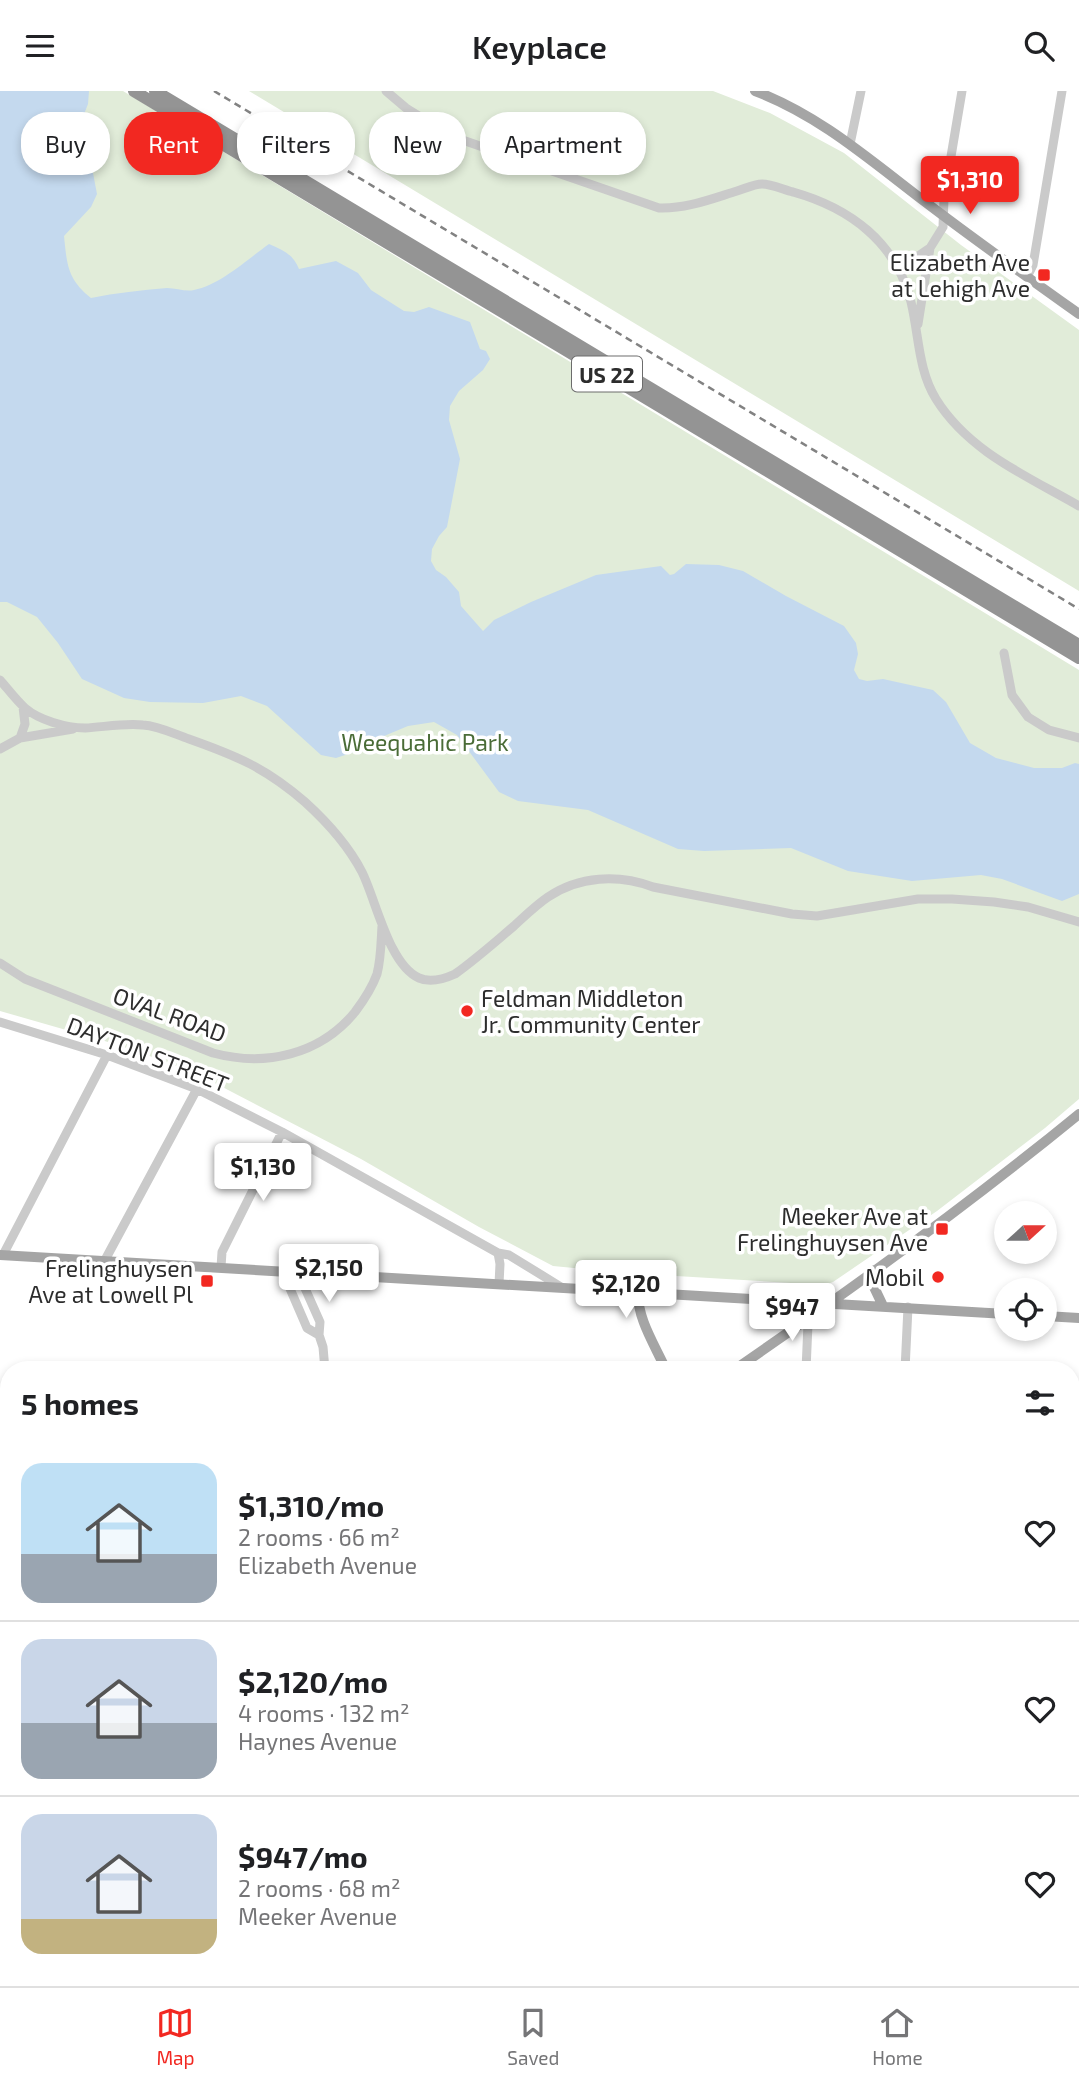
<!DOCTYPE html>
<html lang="en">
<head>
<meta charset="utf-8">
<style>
  :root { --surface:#fff; --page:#f2f2f2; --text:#202124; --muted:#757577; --line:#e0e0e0; --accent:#f22821 }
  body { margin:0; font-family:"Exo 2",sans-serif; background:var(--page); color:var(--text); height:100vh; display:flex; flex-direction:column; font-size:26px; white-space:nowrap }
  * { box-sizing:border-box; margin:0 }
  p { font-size:23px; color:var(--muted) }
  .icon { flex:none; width:38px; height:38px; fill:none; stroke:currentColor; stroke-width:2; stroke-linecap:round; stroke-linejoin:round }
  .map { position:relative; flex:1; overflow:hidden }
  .sheet { position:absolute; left:0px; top:1270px; width:1080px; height:625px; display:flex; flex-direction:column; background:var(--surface); border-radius:28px 28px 0 0; box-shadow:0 4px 10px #0003 }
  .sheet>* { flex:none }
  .top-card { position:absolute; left:21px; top:21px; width:700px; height:63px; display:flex; gap:14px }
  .needle { width:46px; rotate:69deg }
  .fabs { position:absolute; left:994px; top:1110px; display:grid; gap:14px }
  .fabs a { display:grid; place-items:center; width:63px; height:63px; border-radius:50%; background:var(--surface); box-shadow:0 4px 10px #0003; font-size:35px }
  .price { position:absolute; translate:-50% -60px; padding:0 16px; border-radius:7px; background:#fff; color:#222; font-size:23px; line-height:46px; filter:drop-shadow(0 2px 4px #0008) }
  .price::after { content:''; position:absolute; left:50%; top:42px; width:21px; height:16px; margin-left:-10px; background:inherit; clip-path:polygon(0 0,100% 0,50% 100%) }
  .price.active { background:var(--accent); color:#fff }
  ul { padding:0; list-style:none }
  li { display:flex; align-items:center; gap:21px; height:175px; padding:0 21px }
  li+li { border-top:2px solid var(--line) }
  li span { display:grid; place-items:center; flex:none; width:196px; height:140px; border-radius:21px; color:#555 }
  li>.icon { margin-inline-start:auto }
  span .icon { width:84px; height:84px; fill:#fffc; stroke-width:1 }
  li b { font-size:30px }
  h2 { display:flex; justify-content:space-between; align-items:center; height:84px; padding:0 21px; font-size:30px }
  .pill { padding:0 24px; border-radius:28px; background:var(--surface); box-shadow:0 4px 10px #0003; font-size:24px; line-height:63px }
  .pill.active { background:var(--accent); color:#fff }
  header { display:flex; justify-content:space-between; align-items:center; height:91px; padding:0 21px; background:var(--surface); font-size:32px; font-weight:600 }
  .tab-bar { display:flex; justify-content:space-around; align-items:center; height:98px; border-top:2px solid var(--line); background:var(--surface); font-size:19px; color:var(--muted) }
  .tab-bar a { display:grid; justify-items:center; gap:4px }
  .tab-bar .active { color:var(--accent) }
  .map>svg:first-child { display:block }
  .green { fill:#e1ecd9 }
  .water { fill:#c4d9ee }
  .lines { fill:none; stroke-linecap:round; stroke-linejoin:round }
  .minor { stroke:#cacaca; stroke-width:9 }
  .major { stroke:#a5a5a5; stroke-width:10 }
  .highway { stroke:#949494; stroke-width:12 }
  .rail { stroke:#828282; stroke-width:2.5; stroke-dasharray:7 5; stroke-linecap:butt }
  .poi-dot { fill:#f22821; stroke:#fff; stroke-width:2.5 }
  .labels { text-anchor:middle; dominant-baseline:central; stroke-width:7; stroke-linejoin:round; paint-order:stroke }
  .shield { fill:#fff; stroke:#6c6c6c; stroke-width:2 }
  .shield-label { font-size:21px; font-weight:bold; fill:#2d2d2d }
  .poi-label { font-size:23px; fill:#2d2d2d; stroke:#fff; text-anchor:end }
  .park-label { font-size:23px; fill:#4a6c37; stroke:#fff }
  .street-label { font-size:23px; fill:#2d2d2d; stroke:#fff }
</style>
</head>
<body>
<header><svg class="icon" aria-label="menu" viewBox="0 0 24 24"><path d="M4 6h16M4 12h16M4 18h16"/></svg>Keyplace<svg class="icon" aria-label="search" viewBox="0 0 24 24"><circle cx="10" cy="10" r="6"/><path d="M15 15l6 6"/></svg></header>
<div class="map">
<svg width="1079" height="1895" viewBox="0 0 1079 1895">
  <rect width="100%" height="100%" fill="#fff"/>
  <path class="green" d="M0 0H123L1079 579V1008L1045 1037 937 1120 833 1191 824 1194 626 1182 553 1175 479 1136 361 1068 207 988 161 969 115 953 0 920Z
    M249 0H713L770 22 844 62 961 154 1079 239V500Z
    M544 1887H674L657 1895H548Z"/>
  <path class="water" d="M0 0H89L88 13 79 36 93 82 97 103 91 116 64 145C67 173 67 188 91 207 116 202 141 199 167 197 176 197 186 201 194 199 220 194 248 168 269 153 283 159 293 163 299 178L336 170 358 182 371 199 404 220 414 221 429 216 470 231 480 258 486 260 490 268 483 279 459 300 450 315 449 329 460 368 447 436 439 445 432 458 431 470 436 479 446 486 459 501 461 515 483 540 494 529 531 511 596 484 661 475 670 484 674 483 686 473 719 474 743 480 786 505 844 535 856 552 858 563 854 579 859 588 867 590 883 588 933 599 946 611 970 652 996 667 1034 677H1062L1075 672 1079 673V803L1062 810 1002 788 981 784 912 790 848 780 791 757 704 760 678 758 588 719 518 710 499 701 457 644 434 631 408 635 372 650 354 661 336 667 321 664 267 615 241 605 203 612 150 611 124 607 82 588 58 552 37 526 7 511H0Z"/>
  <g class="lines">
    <path class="minor" d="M386 0 406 17 451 45 659 117C686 118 711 108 737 100 744 98 754 93 762 93 772 93 784 99 793 101 850 117 896 151 911 211 919 244 918 279 936 308 969 361 1027 385 1079 415
      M850 53 861 0
      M897 175 908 172 930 157 943 136 944 107 962 0
      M1027 186 1033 174 1062 0
      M918 233 930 157
      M1004 562 1012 604 1028 626 1049 639 1079 647
      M0 589C8 598 16 609 25 617 39 629 66 637 85 637 104 636 124 632 143 634 159 635 174 643 189 648 237 665 266 677 305 711 327 731 348 754 362 781 376 809 389 874 419 887 430 892 444 888 455 883 476 868 495 851 514 835 525 825 536 814 548 806 579 785 618 783 653 796L792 823 817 825 918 808H952L994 811 1028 816 1079 831
      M20 647 25 633 23 616
      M0 658 20 647 73 638
      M0 872 25 888 213 962C265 976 320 964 355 921 364 909 372 897 377 883 381 868 381 851 382 835
      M0 931 107 964 197 998 282 1041 498 1162 509 1164 561 1196
      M498 1162 500 1173 499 1193
      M3 1164 107 964
      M105 1169 197 998
      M221 1176 222 1161 282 1041
      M288 1180V1193L304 1230 307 1237 319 1244
      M305 1181 304 1195 320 1231 319 1244 323 1256 325 1279
      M806 1279 809 1210
      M905 1279 908 1216
      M460 1886 470 1895
      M930 1886 934 1895
      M972 1886 976 1895
      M667 1895 684 1886"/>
    <path class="major" d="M755 0C819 24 870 69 924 110 975 149 1027 186 1079 223
      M0 1164 1006 1223
      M875 1179 874 1196 883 1215
      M638 1200C637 1228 655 1254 666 1279
      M1045 1225 1079 1227
      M734 1279C852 1198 968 1114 1079 1023
      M950 1886 954 1895"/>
    <path class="highway" d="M134 0 1079 567
      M155 0 1079 554"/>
    <path class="rail" d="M214 0 1079 518
      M0 1495 9 1496
      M0 1509 9 1510
      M0 1532H9
      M1071 1545 1079 1546
      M0 1551H9
      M1071 1563H1079
      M1071 1576 1079 1577
      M1071 1593 1079 1594
      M1071 1606H1079
      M1071 1643 1079 1644
      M501 1886 507 1895"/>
  </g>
  <g class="poi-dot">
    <rect x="1037" y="177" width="14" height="14" rx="3.5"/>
    <circle cx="467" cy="920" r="7"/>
    <rect x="935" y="1131" width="14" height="14" rx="3.5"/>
    <circle cx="938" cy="1186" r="7"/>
    <rect x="200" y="1183" width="14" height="14" rx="3.5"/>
  </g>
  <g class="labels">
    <rect class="shield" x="572" y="265.5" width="70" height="35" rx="5"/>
    <g class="shield-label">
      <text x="607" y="283">US 22</text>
    </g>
    <g class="poi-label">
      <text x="1030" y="171">Elizabeth Ave<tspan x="1030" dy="26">at Lehigh Ave</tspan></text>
      <text x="481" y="907" text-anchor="start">Feldman Middleton<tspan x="481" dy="26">Jr. Community Center</tspan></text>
      <text x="928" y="1125">Meeker Ave at<tspan x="928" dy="26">Frelinghuysen Ave</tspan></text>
      <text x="193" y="1177">Frelinghuysen<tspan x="193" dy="26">Ave at Lowell Pl</tspan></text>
      <text x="924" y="1186">Mobil</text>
    </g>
    <g class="park-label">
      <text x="425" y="651">Weequahic Park</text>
    </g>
    <g class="street-label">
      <text transform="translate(170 923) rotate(20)">OVAL ROAD</text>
      <text transform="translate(148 963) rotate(21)">DAYTON STREET</text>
    </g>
  </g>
</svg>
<div class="fabs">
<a><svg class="needle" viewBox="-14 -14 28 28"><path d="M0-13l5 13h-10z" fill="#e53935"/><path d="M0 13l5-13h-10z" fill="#757577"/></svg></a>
<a><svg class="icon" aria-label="locate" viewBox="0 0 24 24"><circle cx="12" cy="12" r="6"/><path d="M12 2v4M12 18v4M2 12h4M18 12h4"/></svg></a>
</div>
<b class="price active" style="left:970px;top:125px">$1,310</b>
<b class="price" style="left:263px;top:1112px">$1,130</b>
<b class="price" style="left:329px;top:1213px">$2,150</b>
<b class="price" style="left:626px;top:1229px">$2,120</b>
<b class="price" style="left:792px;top:1252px">$947</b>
<div class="top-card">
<a class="pill">Buy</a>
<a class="pill active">Rent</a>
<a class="pill">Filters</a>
<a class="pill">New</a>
<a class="pill">Apartment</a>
</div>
<section class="sheet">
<h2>5 homes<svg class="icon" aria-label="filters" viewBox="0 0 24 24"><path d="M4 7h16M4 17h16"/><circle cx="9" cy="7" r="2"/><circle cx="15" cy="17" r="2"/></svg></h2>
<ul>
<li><span style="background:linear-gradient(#bfe0f5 65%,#9aa5b1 0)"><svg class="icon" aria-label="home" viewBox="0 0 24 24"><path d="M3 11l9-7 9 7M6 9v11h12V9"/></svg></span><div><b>$1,310/mo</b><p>2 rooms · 66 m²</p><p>Elizabeth Avenue</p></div><svg class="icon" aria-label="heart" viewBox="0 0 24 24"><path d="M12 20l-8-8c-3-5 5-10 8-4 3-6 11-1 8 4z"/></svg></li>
<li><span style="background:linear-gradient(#c9d6e8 60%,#9aa5b1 0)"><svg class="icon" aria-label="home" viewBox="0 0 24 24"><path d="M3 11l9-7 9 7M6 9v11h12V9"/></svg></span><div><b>$2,120/mo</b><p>4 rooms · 132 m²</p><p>Haynes Avenue</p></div><svg class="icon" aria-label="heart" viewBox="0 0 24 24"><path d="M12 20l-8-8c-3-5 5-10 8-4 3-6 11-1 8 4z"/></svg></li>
<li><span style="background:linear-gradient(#c9d6e8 75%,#c2b280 0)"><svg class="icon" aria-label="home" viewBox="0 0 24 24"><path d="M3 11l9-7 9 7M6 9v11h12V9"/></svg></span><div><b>$947/mo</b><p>2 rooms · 68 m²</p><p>Meeker Avenue</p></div><svg class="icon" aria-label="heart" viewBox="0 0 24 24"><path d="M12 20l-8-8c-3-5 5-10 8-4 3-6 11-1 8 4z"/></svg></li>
</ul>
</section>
</div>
<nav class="tab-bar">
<a class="active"><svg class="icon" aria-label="map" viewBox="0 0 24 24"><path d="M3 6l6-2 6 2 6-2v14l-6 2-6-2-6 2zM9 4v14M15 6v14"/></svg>Map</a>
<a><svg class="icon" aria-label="saved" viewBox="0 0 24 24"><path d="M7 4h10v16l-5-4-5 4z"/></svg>Saved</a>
<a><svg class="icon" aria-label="home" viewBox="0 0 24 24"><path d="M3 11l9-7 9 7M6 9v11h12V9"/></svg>Home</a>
</nav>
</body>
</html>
